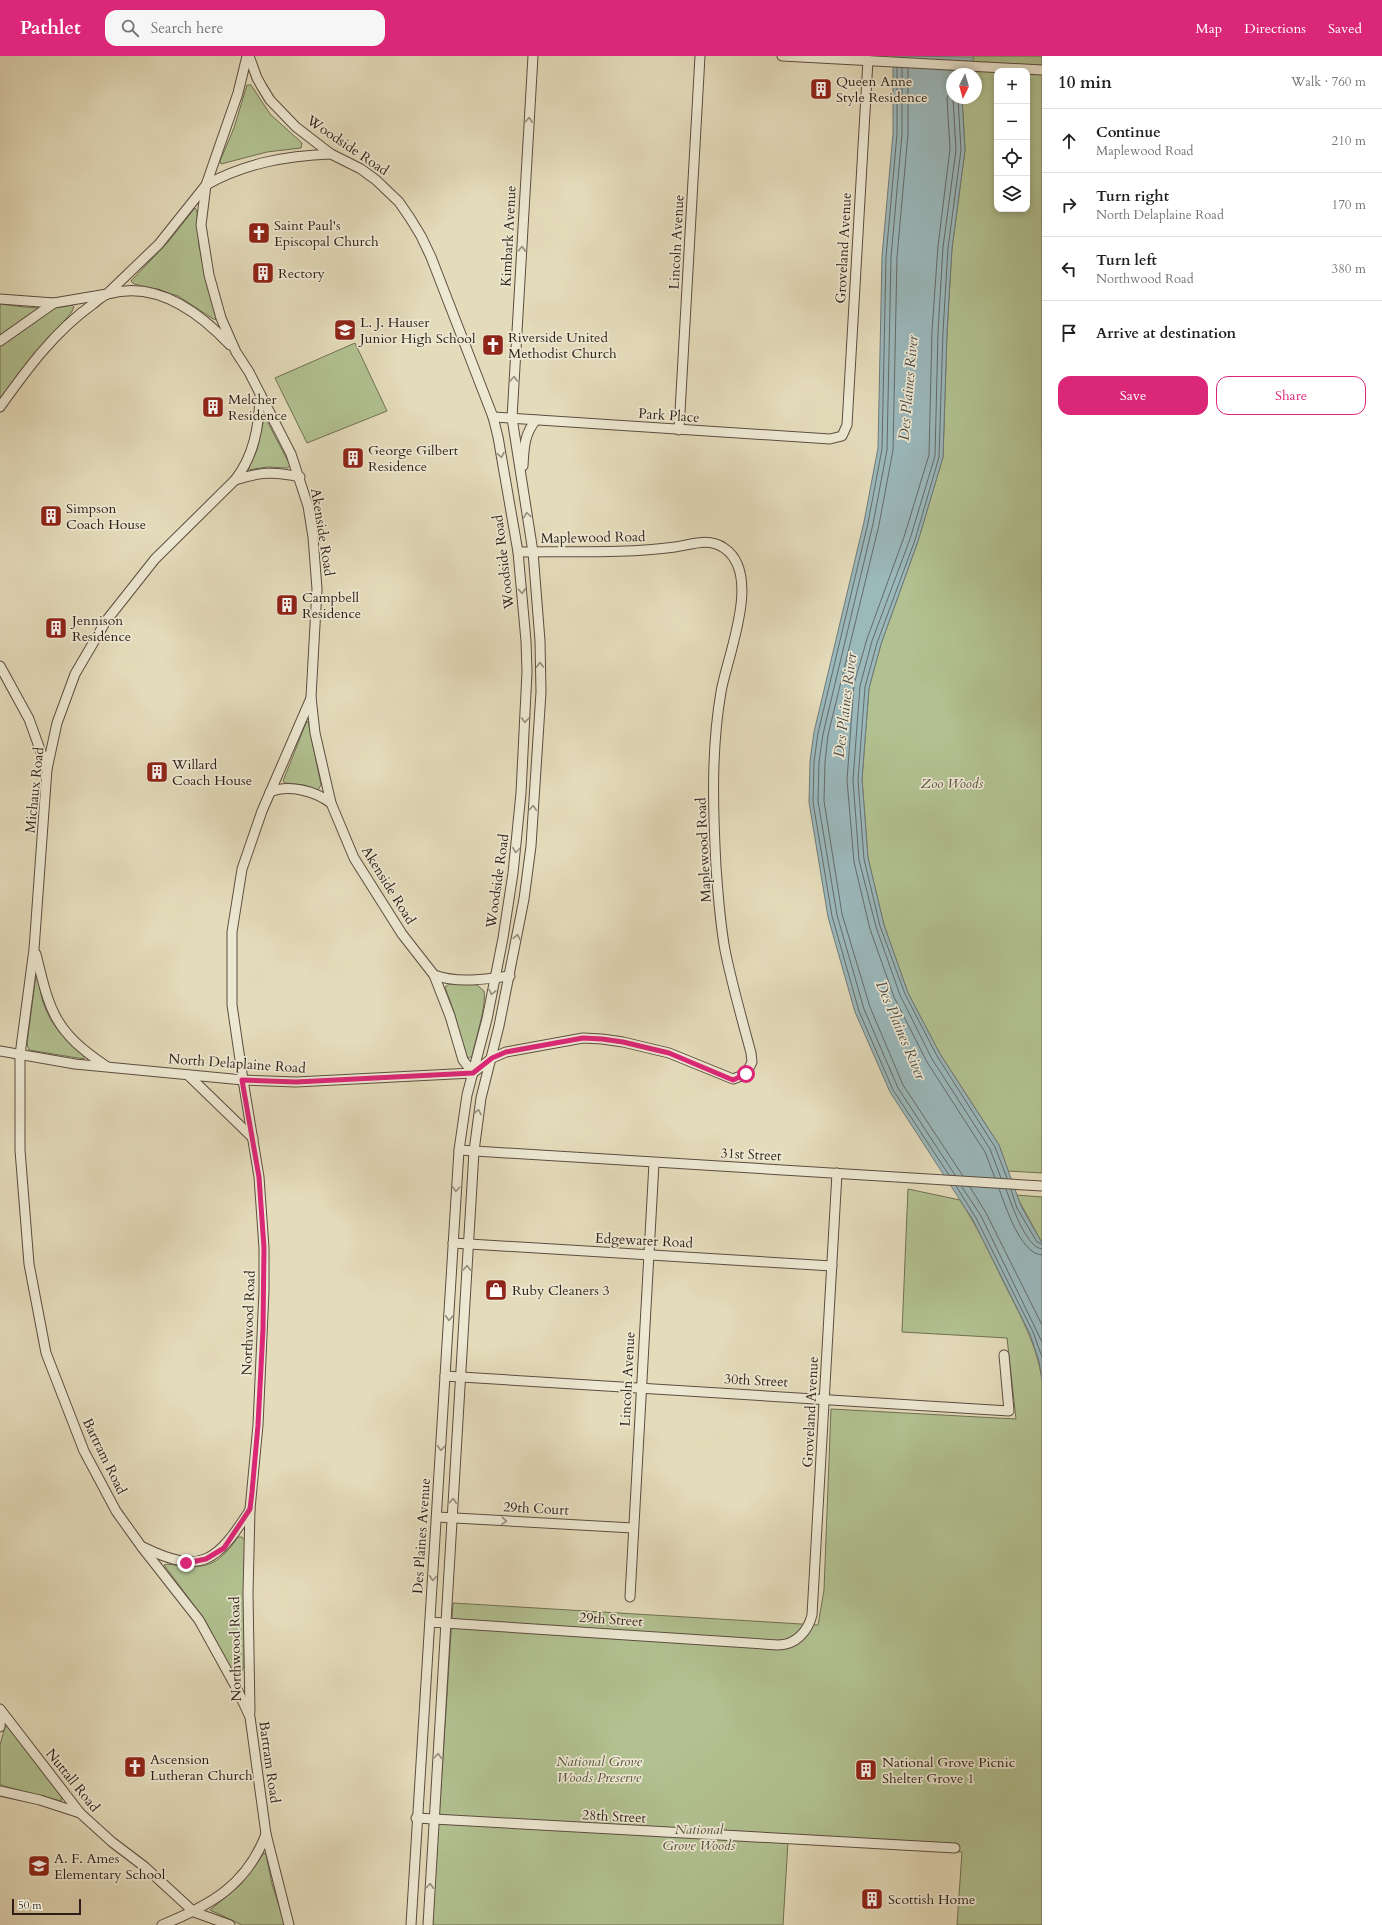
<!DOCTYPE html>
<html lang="en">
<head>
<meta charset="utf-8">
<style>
  body { margin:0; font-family:Cardo,serif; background:#f6f6f6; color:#202124 }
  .controls { position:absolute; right:12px; top:12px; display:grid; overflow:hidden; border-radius:8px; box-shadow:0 2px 6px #0003 }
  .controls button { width:36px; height:36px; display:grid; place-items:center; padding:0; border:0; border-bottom:1px solid #e0e0e0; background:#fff; color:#202124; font:20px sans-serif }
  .compass { position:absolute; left:946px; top:12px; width:36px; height:36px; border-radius:50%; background:#fff; box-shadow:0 2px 6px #0003; rotate:185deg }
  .scale { position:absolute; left:12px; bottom:10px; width:69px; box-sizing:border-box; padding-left:4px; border:2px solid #2e1e17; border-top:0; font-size:11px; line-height:14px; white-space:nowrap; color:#2e1e17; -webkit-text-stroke:3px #ede8d2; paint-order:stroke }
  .stop { position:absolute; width:12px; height:12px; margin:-9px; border:3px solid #db2777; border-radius:50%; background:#fff }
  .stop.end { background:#db2777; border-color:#fff; box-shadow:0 1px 4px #0008 }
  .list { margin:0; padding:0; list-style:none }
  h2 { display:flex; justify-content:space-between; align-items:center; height:52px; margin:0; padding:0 16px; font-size:17px }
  h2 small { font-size:13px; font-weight:400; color:#757577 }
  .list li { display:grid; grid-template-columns:26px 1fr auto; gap:12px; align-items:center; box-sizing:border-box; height:64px; padding:0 16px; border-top:1px solid #e0e0e0 }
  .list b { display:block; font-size:15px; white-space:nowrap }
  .list p { margin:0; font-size:13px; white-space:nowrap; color:#757577 }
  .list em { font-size:13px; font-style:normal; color:#757577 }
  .actions { display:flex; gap:8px; padding:12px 16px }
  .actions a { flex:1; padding:9px 0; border:1px solid #db2777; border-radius:12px; text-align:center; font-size:14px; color:#db2777 }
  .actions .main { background:#db2777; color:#fff }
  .icon { flex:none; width:22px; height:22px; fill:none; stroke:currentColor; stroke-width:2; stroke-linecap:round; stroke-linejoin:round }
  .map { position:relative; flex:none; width:1042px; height:1869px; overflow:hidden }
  header { display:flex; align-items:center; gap:24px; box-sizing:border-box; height:56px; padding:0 20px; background:#db2777; color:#fff }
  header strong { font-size:19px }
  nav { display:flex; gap:22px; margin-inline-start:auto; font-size:14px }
  .search { width:280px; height:36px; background:#f6f6f6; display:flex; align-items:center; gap:10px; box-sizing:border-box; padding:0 14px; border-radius:12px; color:#757577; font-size:15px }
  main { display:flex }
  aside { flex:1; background:#fff }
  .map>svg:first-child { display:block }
  .green { fill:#b2c191; stroke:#707054; fill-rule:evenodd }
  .water { fill:#9bb8bb; stroke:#6f7a79 }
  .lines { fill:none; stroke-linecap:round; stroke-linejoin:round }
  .shore { stroke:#646b69; stroke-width:1 }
  .minor-casing { stroke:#5c4d40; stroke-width:11 }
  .minor { stroke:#ede8d2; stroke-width:9 }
  .oneway { stroke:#978d7e }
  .route { stroke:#db2777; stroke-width:5 }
  .labels { text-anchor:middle; stroke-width:3.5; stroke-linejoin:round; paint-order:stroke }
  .poi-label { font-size:14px; fill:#2e1e17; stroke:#ede8d2; text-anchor:start }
  .street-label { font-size:14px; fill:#2e1e17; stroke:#ede8d2 }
  .park-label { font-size:14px; font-style:italic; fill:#564f3c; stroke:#ede8d2 }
  .water-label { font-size:15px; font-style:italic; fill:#4f4c48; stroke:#ede8d2 }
</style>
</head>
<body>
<header>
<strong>Pathlet</strong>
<div class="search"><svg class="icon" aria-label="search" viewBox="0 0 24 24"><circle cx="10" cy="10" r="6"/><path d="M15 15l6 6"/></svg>Search here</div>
<nav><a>Map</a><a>Directions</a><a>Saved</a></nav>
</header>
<main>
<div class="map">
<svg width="1042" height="1869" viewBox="0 0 1042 1869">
  <rect width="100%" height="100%" fill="#e4dbba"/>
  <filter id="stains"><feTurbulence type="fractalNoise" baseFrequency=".005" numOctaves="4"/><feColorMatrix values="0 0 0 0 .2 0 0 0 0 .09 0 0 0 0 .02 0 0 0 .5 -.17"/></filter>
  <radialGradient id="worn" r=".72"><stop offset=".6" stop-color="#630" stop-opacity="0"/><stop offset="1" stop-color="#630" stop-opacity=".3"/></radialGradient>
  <g class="green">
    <path d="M973,0h69v1117l-34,-2 -9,-26 -59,-91 -32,-61 -24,-68 -16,-67 -6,-79 7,-91 12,-44 37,-103 25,-84 4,-125 5,-84 13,-98 -3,-52h14v-24h-7zM997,15h30v138h-30z"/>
    <polygon points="247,29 251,29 270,58 302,87 301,92 267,96 221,108 220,105 234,72"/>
    <polygon points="195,152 197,155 199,190 216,261 215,264 178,240 152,232 134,228 131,225 168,186"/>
    <path d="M0,248c24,3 48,7 72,1l2,2 -3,6 -54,63 -17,24z"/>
    <polygon points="355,287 387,355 307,387 275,322"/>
    <polygon points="264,362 266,363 290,409 288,412 267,411 248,414 257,394"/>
    <polygon points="308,665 321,729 318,734 304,729 285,727 283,725 306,667"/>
    <path d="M36,919c4,7 4,18 7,27 8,24 22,38 41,54v3l-55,-9 -2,-6z"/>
    <path d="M449,928l28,1 7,6c3,13 -9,50 -12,65l-3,2 -4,-2 -11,-44 -9,-25z"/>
    <path d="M908,1133l52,11c17,26 30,54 43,81 16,32 34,63 39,99v545h-85l5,-73 -174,-10 -5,83h-351l21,-322 365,22 6,-35 7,-181 185,10 -9,-81 -105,-6z"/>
    <polygon points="1016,1139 1042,1141 1042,1187"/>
    <path d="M238,1481h4l3,4 -1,125 -2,5 -5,1 -6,-3 -5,-7 -21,-42 -41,-55 3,-1c22,3 43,7 59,-12 5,-4 8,-10 12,-15z"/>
    <polygon points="7,1670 62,1741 61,1745 0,1729 0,1689 5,1671"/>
    <polygon points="264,1797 266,1799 272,1828 285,1869 242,1869 210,1854 240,1829"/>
  </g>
  <polygon class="water" points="893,0 974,1 969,18 952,18 952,42 962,42 965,94 952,192 947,276 943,401 918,485 881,588 869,632 862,723 868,802 884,869 908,937 940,998 999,1089 1021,1150 1042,1187 1042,1324 1039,1305 1030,1278 973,1164 890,1036 855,956 828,861 809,746 810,705 814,676 864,466 878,392 882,200 893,78"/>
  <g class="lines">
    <g class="shore">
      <polyline points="897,12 897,78 886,201 882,393 868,467 818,677 814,706 813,746 832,860 859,955 893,1034 949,1119"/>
      <polyline points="902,12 902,78 891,201 887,394 873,468 823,678 819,706 818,745 837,859 864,953 898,1032 955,1119"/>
      <polyline points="908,12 908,78 897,201 893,394 879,469 828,679 825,706 824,745 842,858 870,951 903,1029 963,1120"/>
      <polyline points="952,32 947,42 950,93 938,190 932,275 929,399 904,481 867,583 854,628 847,724 854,806 870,873 894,941 927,1006 985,1096 995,1122"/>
      <polyline points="953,42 956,94 943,191 938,276 935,400 910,483 872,585 860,630 853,724 859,804 876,871 900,939 932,1003 990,1093 1001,1122"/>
      <polyline points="958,42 961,94 948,192 943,276 939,401 915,484 877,587 865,631 858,724 864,803 880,870 905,938 937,1000 995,1091 1007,1122"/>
      <polyline points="956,1130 976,1162 1033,1276 1042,1301"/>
      <polyline points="962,1131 981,1160 1042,1286"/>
      <polyline points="970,1131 986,1157 1042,1269"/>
      <path d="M999,1133c7,17 21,65 43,66"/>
      <path d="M1006,1133c5,14 20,59 36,60"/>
      <polyline points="1011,1134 1017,1152 1037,1186 1042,1188"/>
    </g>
    <g class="minor-casing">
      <g id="minor">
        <polyline points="249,0 257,22 262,31 270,44 296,71 331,98 361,113 376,124 399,146 410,162 421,180 431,201 493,361 498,381 518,496 526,585 527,616 521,737 513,817 503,882 487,963 467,1039 459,1094 411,1869"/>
        <polyline points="782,0 1042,14"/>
        <path d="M331,98c-45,2 -86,9 -125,31l-5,40 8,50 12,43 15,34 13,20 42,82 17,52 5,31 4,52 -6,108 4,36 16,70 23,55 48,76 32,41 16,41 13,44 10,13"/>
        <polyline points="0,243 54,247"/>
        <polyline points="0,285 54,247 107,238 159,188 206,129 238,37 247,0"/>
        <path d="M0,351c27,-38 55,-76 93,-103 4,-3 10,-9 15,-10 48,-14 91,18 122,51"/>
        <polyline points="493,361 830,383 842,380 847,369 868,4"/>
        <polyline points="679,374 700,0"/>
        <path d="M523,410c1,-17 1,-32 13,-46"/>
        <path d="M235,424c19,-24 24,-54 25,-84"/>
        <polyline points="0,610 29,663 47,713"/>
        <path d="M270,736c19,-8 45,-1 61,11"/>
        <path d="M36,898c14,58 18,77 70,112"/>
        <path d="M434,919c26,9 49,4 76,1"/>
        <polyline points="0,995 75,1008 243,1024 296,1026 473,1017"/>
        <path d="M473,1017l19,-15 14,-6 77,-14 19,1 21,3 46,11 64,26 13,-5 6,-12 -1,-9c-9,-34 -19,-68 -26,-103 -5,-27 -7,-55 -9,-83 -3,-58 -5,-117 5,-175 6,-36 42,-118 3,-144 -16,-11 -33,-3 -49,-1 -52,7 -105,4 -157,5"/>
        <polyline points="188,1019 253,1082"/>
        <polyline points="459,1094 1042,1130"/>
        <polyline points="453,1187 832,1210"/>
        <polyline points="445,1320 1009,1355 1004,1299"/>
        <polyline points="437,1461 633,1472"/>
        <path d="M143,1491c59,29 74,14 107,-37"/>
        <polyline points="630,1541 654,1107"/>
        <path d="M430,1566l348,23c18,0 30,-14 34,-30l25,-442"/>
        <polyline points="0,1653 80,1757 112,1786 145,1811 194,1856 230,1869"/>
        <polyline points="250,1656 248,1538 250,1453 258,1369 264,1235 264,1192 259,1121 243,1024 232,949 232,876 242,813 262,755 311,642"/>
        <polyline points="0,1671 1,1655"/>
        <polyline points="0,1735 40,1744 80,1757"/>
        <polyline points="416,1762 955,1792"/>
        <path d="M162,1869c49,-20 85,-40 104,-91"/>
        <path d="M289,1869l-23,-91 -16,-117 -14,-30 -37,-67 -58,-74 -25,-35 -32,-60 -38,-98 -17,-89 -9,-114v-95l14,-106 13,-180 10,-46 18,-49 31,-53 49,-62 80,-79c25,-8 39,-9 65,-3"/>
        <polyline points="428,1869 474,1095 481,1042 499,970 524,843 531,790 541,636 540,585 533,496 512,362 533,0"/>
      </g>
    </g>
    <use href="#minor" class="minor"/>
  </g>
  <defs><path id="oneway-chevron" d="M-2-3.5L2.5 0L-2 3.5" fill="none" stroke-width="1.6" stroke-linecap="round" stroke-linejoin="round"/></defs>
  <g class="oneway">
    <use href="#oneway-chevron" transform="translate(529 64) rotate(-87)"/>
    <use href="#oneway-chevron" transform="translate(522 193) rotate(-87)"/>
    <use href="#oneway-chevron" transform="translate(514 323) rotate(-87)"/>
    <use href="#oneway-chevron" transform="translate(501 399) rotate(79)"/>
    <use href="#oneway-chevron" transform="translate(527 459) rotate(-99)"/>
    <use href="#oneway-chevron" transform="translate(522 535) rotate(85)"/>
    <use href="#oneway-chevron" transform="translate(540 609) rotate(-91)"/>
    <use href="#oneway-chevron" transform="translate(525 664) rotate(93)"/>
    <use href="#oneway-chevron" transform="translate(533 752) rotate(-86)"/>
    <use href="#oneway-chevron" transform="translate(516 794) rotate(97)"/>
    <use href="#oneway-chevron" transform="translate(517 881) rotate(-79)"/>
    <use href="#oneway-chevron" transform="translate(492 936) rotate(102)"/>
    <use href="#oneway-chevron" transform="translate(478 1056) rotate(-80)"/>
    <use href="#oneway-chevron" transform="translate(456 1133) rotate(94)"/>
    <use href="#oneway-chevron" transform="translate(467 1212) rotate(-87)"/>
    <use href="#oneway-chevron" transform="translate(449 1262) rotate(93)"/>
    <use href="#oneway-chevron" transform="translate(441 1392) rotate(93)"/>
    <use href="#oneway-chevron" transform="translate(453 1445) rotate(-87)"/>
    <use href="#oneway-chevron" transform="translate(504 1465) rotate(3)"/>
    <use href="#oneway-chevron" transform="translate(433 1522) rotate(94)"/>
    <use href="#oneway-chevron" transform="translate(438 1700) rotate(-87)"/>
    <use href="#oneway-chevron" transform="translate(430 1830) rotate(-86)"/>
  </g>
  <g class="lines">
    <polyline class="route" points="186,1507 206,1503 224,1492 250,1453 252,1436 258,1369 263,1273 264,1192 259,1121 242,1024 296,1026 473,1017 492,1002 506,996 583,982 602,983 623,986 669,997 733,1024 746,1018"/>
  </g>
  <defs>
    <g id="building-square" transform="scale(1.15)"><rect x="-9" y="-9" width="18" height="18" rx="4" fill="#8f2418" stroke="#ede8d2"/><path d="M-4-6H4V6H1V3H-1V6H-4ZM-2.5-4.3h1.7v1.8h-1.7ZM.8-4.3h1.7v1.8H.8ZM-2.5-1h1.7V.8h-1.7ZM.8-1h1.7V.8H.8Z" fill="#fff"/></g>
    <g id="church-square" transform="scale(1.15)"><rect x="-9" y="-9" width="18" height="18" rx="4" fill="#8f2418" stroke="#ede8d2"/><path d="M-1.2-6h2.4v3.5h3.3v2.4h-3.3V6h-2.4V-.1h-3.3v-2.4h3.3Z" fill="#fff"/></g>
    <g id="school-square" transform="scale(1.15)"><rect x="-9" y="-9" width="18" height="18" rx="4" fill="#8f2418" stroke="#ede8d2"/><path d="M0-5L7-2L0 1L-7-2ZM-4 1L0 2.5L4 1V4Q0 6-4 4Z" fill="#fff"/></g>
    <g id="shop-square" transform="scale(1.15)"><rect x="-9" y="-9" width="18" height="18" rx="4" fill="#8f2418" stroke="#ede8d2"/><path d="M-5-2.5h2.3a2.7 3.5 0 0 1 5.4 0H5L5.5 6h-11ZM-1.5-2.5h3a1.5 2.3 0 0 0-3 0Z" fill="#fff"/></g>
  </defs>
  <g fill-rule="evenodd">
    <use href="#building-square" x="821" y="33"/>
    <use href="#church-square" x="259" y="177"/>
    <use href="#building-square" x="263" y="217"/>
    <use href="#school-square" x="345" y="274"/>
    <use href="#church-square" x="493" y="289"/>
    <use href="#building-square" x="213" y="351"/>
    <use href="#building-square" x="353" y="402"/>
    <use href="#building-square" x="51" y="460"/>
    <use href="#building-square" x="287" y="549"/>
    <use href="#building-square" x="56" y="572"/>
    <use href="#building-square" x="157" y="716"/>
    <use href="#shop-square" x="496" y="1234"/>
    <use href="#church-square" x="135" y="1711"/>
    <use href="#building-square" x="866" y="1714"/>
    <use href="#school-square" x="39" y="1810"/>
    <use href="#building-square" x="872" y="1843"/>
  </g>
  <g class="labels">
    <g class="poi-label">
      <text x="836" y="30">Queen Anne<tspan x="836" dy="16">Style Residence</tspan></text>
      <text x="274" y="174">Saint Paul's<tspan x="274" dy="16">Episcopal Church</tspan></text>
      <text x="278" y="222">Rectory</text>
      <text x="360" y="271">L. J. Hauser<tspan x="360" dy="16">Junior High School</tspan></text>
      <text x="508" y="286">Riverside United<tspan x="508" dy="16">Methodist Church</tspan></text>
      <text x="228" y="348">Melcher<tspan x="228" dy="16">Residence</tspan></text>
      <text x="368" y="399">George Gilbert<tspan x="368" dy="16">Residence</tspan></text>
      <text x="66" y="457">Simpson<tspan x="66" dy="16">Coach House</tspan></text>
      <text x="302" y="546">Campbell<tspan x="302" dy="16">Residence</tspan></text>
      <text x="72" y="569">Jennison<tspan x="72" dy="16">Residence</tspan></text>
      <text x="172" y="713">Willard<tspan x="172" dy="16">Coach House</tspan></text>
      <text x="512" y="1239">Ruby Cleaners 3</text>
      <text x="150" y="1708">Ascension<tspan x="150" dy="16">Lutheran Church</tspan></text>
      <text x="882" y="1711">National Grove Picnic<tspan x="882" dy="16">Shelter Grove 1</tspan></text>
      <text x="54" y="1807">A. F. Ames<tspan x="54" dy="16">Elementary School</tspan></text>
      <text x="888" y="1848">Scottish Home</text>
    </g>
    <g class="street-label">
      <text transform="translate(348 89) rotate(34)" y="5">Woodside Road</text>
      <text transform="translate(508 180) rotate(-87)" y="5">Kimbark Avenue</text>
      <text transform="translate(676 186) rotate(-87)" y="5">Lincoln Avenue</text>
      <text transform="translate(843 192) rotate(-87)" y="5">Groveland Avenue</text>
      <text transform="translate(669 359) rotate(4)" y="5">Park Place</text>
      <text transform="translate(323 476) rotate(81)" y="5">Akenside Road</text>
      <text transform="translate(593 481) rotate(-1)" y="5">Maplewood Road</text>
      <text transform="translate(503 506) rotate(-97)" y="5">Woodside Road</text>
      <text transform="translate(34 734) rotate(-84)" y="5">Michaux Road</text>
      <text transform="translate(703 794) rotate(-93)" y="5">Maplewood Road</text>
      <text transform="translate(497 825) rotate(-82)" y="5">Woodside Road</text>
      <text transform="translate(389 829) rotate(58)" y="5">Akenside Road</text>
      <text transform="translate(237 1007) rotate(4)" y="5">North Delaplaine Road</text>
      <text transform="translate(751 1098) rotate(3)" y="5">31st Street</text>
      <text transform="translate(644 1184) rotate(3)" y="5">Edgewater Road</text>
      <text transform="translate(248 1267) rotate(-88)" y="5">Northwood Road</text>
      <text transform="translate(627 1323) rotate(-87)" y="5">Lincoln Avenue</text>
      <text transform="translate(756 1324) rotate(3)" y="5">30th Street</text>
      <text transform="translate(810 1356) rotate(-87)" y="5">Groveland Avenue</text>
      <text transform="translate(105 1400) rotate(64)" y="5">Bartram Road</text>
      <text transform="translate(536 1452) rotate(3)" y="5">29th Court</text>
      <text transform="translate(421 1480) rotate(-86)" y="5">Des Plaines Avenue</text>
      <text transform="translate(611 1563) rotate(4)" y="5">29th Street</text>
      <text transform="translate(235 1593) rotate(-91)" y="5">Northwood Road</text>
      <text transform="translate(270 1706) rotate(82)" y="5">Bartram Road</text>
      <text transform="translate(73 1724) rotate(51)" y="5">Nuttall Road</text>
      <text transform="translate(614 1760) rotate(3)" y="5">28th Street</text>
    </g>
    <g class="park-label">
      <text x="952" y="732">Zoo Woods</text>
      <text x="599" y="1710">National Grove<tspan x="599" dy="16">Woods Preserve</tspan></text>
      <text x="699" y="1778">National<tspan x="699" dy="16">Grove Woods</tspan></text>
    </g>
    <g class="water-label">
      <text transform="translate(908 332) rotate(-85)" y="5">Des Plaines River</text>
      <text transform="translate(845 649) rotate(-83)" y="5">Des Plaines River</text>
      <text transform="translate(901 974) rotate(67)" y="5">Des Plaines River</text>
    </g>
  </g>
  <rect width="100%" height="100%" filter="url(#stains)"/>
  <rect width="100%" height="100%" fill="url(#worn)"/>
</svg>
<div class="controls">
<button>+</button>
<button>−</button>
<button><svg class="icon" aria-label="locate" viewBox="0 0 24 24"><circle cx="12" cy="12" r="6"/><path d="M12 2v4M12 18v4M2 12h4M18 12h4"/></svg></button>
<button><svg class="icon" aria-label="layers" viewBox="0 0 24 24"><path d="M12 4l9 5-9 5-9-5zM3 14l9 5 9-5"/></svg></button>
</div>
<svg class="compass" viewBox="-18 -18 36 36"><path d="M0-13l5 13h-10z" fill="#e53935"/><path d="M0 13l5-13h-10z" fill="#757577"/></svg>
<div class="scale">50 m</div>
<div class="stop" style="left:746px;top:1018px"></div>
<div class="stop end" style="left:186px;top:1507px"></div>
</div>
<aside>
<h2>10 min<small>Walk · 760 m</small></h2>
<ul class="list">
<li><svg class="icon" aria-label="ahead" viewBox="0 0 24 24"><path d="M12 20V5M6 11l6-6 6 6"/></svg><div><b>Continue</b><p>Maplewood Road</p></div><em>210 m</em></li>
<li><svg class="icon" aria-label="right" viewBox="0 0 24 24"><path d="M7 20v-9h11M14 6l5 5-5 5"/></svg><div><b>Turn right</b><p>North Delaplaine Road</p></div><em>170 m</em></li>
<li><svg class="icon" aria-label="left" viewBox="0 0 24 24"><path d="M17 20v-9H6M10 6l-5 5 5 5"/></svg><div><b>Turn left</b><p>Northwood Road</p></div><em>380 m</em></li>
<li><svg class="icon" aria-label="arrive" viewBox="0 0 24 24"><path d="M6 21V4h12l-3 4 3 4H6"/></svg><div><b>Arrive at destination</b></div></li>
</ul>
<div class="actions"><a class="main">Save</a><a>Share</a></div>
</aside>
</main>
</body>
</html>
